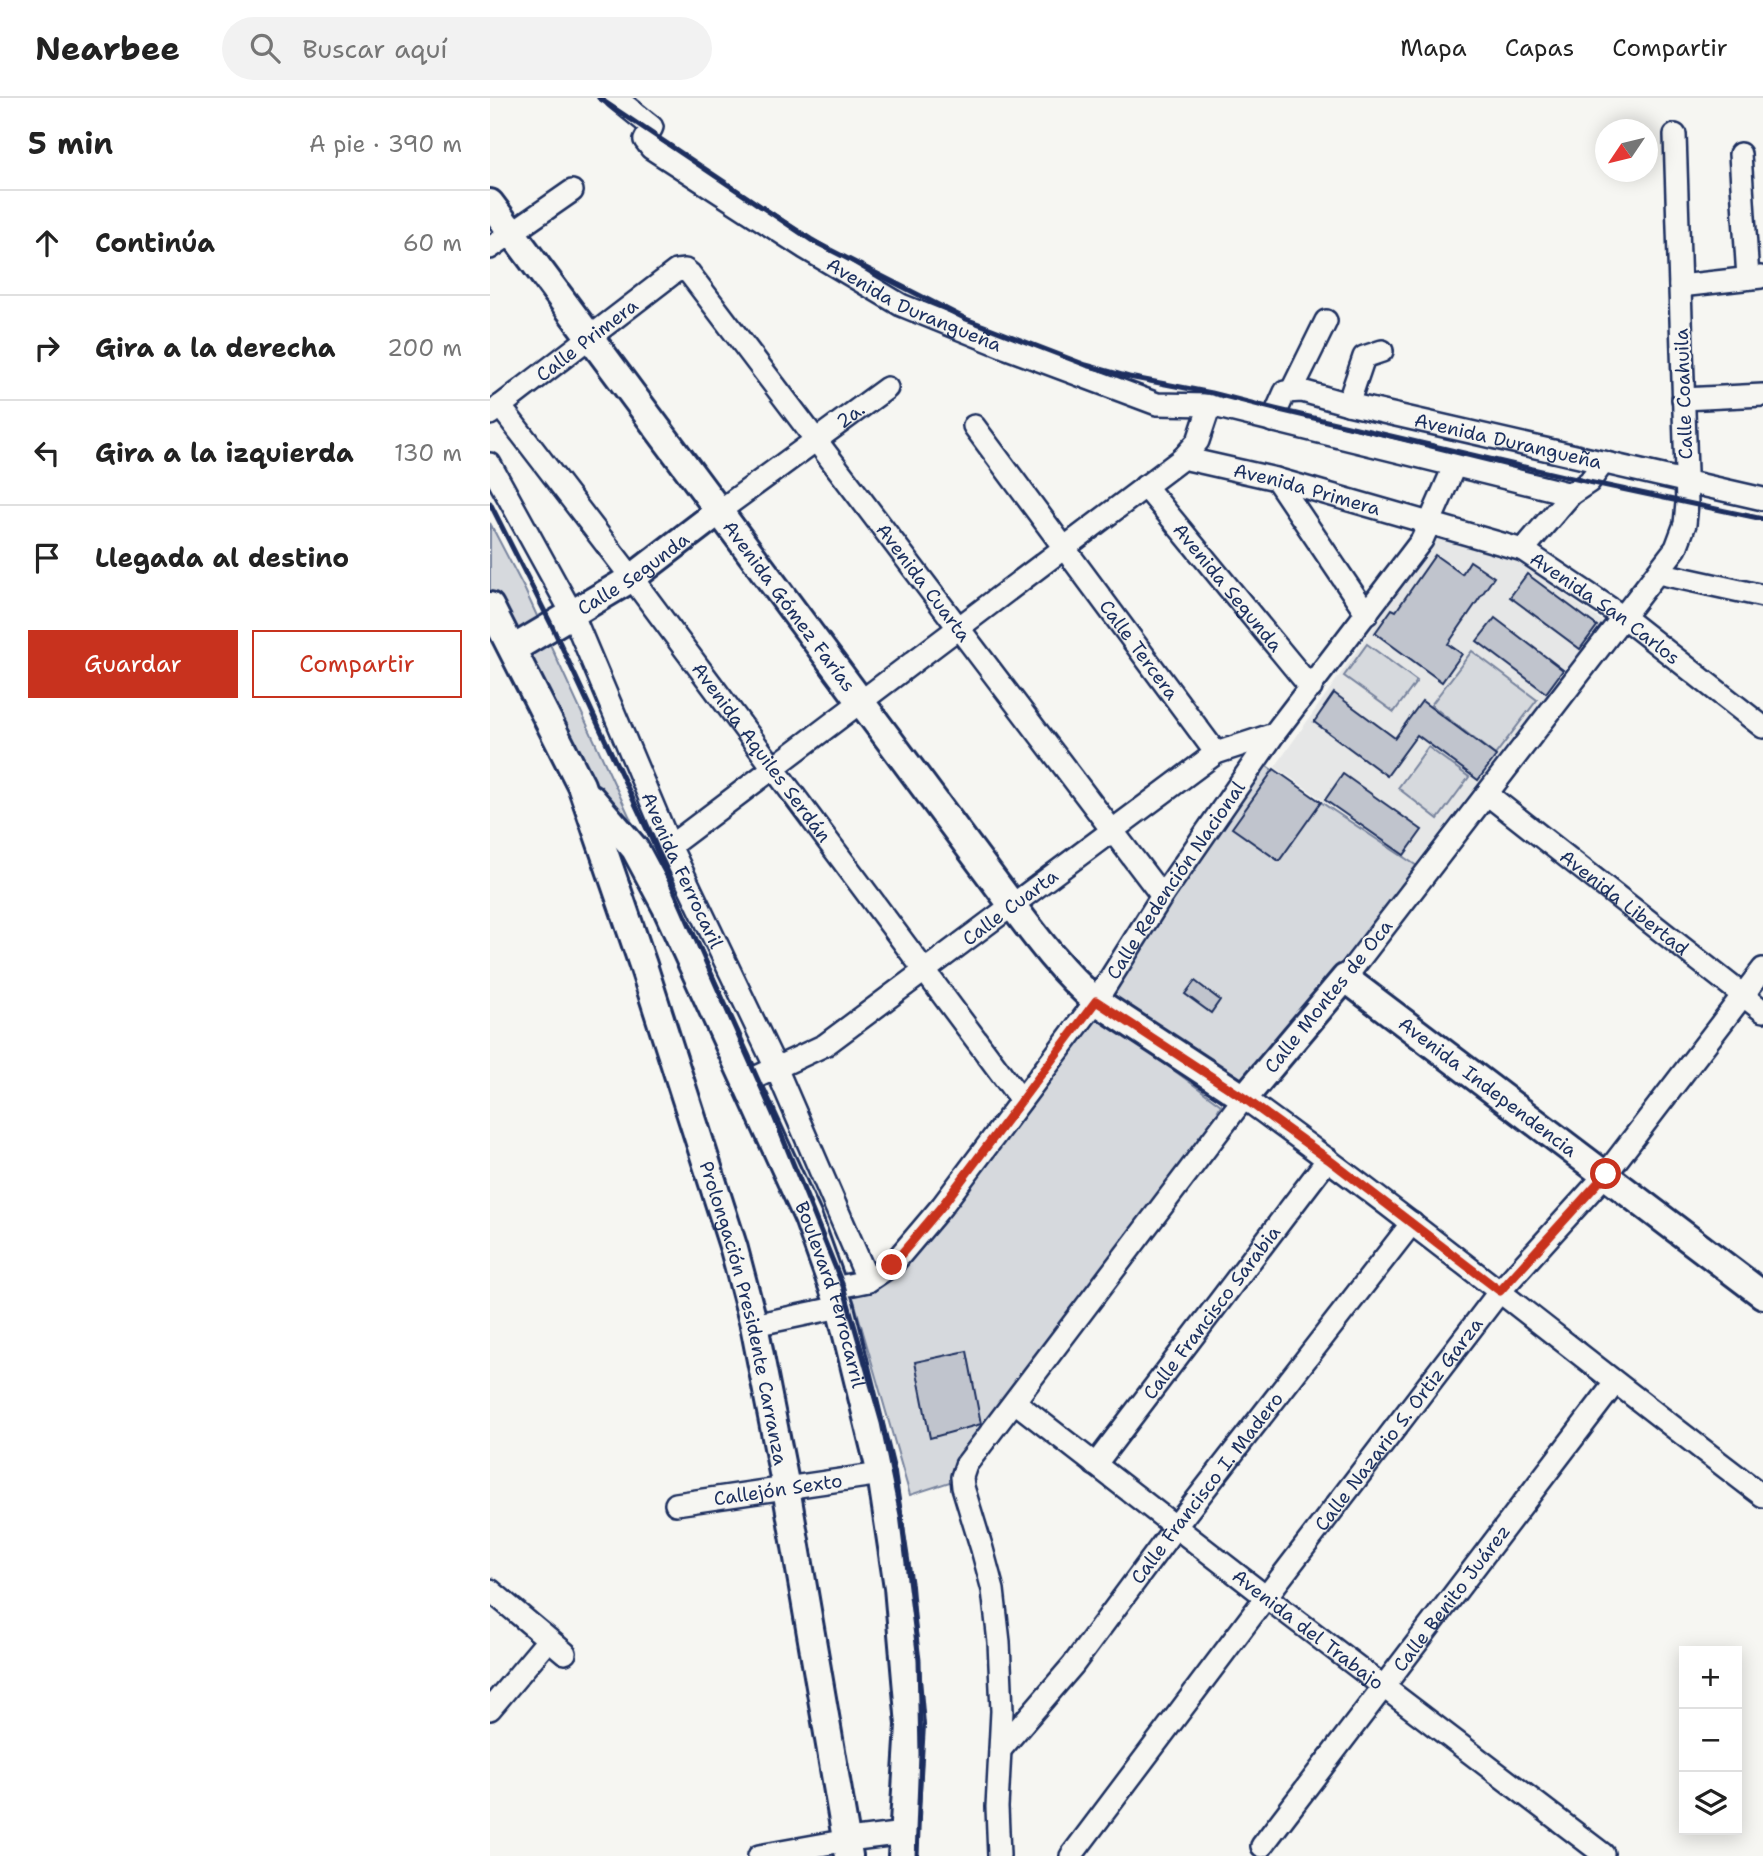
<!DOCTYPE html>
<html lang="es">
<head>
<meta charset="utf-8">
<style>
  body { margin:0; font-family:"Shantell Sans",sans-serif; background:#f2f2f2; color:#222 }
  .controls { position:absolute; right:21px; bottom:21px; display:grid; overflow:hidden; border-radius:0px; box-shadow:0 4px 18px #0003 }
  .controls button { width:63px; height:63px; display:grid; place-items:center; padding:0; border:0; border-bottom:2px solid #e0e0e0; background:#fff; color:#222; font:35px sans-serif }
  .compass { position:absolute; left:1105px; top:21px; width:63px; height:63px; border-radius:50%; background:#fff; box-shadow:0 4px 18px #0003; rotate:235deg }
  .stop { position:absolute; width:21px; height:21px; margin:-16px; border:5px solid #c8321e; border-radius:50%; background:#fff }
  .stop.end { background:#c8321e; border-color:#fff; box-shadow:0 2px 7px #0008 }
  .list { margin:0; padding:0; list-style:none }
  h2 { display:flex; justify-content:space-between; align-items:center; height:91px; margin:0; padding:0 28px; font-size:30px }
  h2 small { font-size:23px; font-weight:400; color:#767676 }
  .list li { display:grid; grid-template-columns:46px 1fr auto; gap:21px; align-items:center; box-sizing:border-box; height:105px; padding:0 28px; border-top:2px solid #e0e0e0 }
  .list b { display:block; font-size:26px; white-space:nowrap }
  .list em { font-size:23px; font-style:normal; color:#767676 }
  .actions { display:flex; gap:14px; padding:21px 28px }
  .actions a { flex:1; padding:16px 0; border:2px solid #c8321e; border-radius:0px; text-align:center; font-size:24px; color:#c8321e }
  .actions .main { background:#c8321e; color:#fff }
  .icon { flex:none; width:38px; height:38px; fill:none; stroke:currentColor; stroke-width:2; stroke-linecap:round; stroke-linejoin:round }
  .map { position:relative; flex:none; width:1273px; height:1758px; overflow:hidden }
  header { display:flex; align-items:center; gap:42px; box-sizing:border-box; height:98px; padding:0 35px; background:#fff; border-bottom:2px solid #e0e0e0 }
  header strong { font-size:33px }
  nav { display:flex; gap:38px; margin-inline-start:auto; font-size:24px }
  .search { width:490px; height:63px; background:#f2f2f2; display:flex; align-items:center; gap:18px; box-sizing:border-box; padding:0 24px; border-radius:38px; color:#767676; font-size:26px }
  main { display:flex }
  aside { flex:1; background:#fff }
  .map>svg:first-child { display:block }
  .built { fill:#e6e7e7 }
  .green { fill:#d6d9dd; stroke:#78849e; stroke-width:2 }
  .building { fill:#c0c4cd; stroke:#1b2f5e; stroke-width:2 }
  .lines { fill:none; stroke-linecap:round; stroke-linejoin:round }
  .minor-casing { stroke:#1b2f5e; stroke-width:26 }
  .major-casing { stroke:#1b2f5e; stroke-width:32 }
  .minor { stroke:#f6f6f2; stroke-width:21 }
  .major { stroke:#f6f6f2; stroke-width:26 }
  .rail { stroke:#1b2f5e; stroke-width:5 }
  .route { stroke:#c8321e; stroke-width:9 }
  .labels { text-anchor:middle; stroke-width:5; stroke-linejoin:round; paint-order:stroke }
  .street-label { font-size:19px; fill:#1b2f5e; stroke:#f6f6f2 }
</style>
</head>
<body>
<header>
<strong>Nearbee</strong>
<div class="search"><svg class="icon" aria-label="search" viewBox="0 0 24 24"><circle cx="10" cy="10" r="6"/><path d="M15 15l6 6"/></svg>Buscar aquí</div>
<nav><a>Mapa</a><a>Capas</a><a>Compartir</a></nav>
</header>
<main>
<aside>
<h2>5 min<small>A pie · 390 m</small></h2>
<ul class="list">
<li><svg class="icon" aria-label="ahead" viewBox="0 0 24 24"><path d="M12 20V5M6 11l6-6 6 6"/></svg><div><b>Continúa</b></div><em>60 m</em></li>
<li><svg class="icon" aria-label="right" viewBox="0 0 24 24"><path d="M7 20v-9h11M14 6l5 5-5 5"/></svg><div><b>Gira a la derecha</b></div><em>200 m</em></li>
<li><svg class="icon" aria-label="left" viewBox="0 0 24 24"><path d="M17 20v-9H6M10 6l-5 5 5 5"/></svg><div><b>Gira a la izquierda</b></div><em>130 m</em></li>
<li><svg class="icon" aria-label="arrive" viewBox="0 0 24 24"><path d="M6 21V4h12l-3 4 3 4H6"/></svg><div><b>Llegada al destino</b></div></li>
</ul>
<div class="actions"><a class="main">Guardar</a><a>Compartir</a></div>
</aside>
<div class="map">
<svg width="1273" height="1758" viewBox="0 0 1273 1758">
  <rect width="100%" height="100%" fill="#f6f6f2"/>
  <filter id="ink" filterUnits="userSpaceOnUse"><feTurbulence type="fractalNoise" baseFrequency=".0143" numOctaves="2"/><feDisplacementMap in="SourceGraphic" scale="14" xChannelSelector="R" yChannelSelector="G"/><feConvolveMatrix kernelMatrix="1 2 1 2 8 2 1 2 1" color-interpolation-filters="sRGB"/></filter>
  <g filter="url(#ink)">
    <polygon class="built" points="949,436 1027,462 1113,524 926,766 785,669"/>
    <g class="green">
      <polygon points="0,425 35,492 141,722 99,685 0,495"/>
      <polygon points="877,546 927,583 904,614 854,578"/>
      <polygon points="982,553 1047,602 1005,657 941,607"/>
      <polygon points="938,649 979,679 948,721 908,690"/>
      <polygon points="769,663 933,772 754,995 610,902"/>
      <polygon points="599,910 731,1007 728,1012 736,1016 466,1382 420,1397 362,1196 398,1179"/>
    </g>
    <g class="building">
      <polygon points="945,457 972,476 980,463 1004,479 958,546 972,556 952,584 885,535 902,511 906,513"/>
      <polygon points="1037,476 1107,528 1090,551 1020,499"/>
      <polygon points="1005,520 1073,572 1056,595 987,543"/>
      <polygon points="844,595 905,640 932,603 1006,658 988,682 927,637 897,678 824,624"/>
      <polygon points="784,671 831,704 789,763 742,730"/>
      <polygon points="853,676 932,732 914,757 835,702"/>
      <polygon points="705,883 730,902 721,915 695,896"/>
      <polygon points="477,1253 491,1326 440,1340 425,1264"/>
    </g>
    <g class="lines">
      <g class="minor-casing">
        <g id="minor">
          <path id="s1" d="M126,0l36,29 -7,13 6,8 154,100 96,57 106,43 150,56 53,1 361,89"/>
          <polyline points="1250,56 1258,180"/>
          <polyline points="0,150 82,93"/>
          <polyline points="1190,188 1271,179"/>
          <polyline points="802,292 836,223"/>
          <polyline points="1193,301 1273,297"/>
          <polyline points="858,306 874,259 892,253"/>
          <path id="s2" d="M10,308l132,172 389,522"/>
          <path id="s3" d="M0,316l186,-143 9,-1 5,4 472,622"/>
          <path id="s4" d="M782,323l13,-29 17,-1 46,13 415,95"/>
          <path id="s5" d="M484,328l242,327"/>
          <path id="s6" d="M693,360l93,21 247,71 100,67 140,110"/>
          <path id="s7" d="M0,366l82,149 98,233 106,222 92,213"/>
          <polyline points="786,381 877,516"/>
          <path id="s8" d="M655,388l166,202"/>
          <path id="s9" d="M228,414l169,-124"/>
          <polyline points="1033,452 1081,396 1099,384 1114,364"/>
          <polyline points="1168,475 1273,498"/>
          <path id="s10" d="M997,696l276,217"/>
          <polyline points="180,748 693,360 708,343 720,307"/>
          <polyline points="855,880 1186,450 1195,426 1197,405 1185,37"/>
          <path id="s11" d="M256,984l79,-37 391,-292 58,-19"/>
          <path id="s12" d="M344,1190l34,-7 24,-16 50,-59 154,-205 66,-105 112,-162 148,-194 32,-73"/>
          <polyline points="264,1227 350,1209"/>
          <path id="s13" d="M525,1304l251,195 337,257"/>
          <path id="s14" d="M605,1367l233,-306"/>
          <path id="s15" d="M186,1406l205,-30"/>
          <polyline points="0,1492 75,1555"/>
          <polyline points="0,1611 58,1542"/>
          <path id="s16" d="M510,1652l73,-85 103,-139 236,-303"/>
          <path id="s17" d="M772,1748l353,-463"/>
          <polyline points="269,1758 358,1742 414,1735"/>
          <path d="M509,1758l-2,-49 5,-96 -3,-69 -6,-52 -11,-41 -19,-62 -1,-10 4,-12 278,-367c177,128 345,266 519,398"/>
          <path id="s18" d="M581,1758l195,-259 234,-306 106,-117 157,-205"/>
        </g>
      </g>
      <g class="major-casing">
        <g id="major">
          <path id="s19" d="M0,105l522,702c26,35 51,68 84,96l148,97 101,-120 418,317"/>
          <path id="s20" d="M0,508l91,179 62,180 91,284 20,76 32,163 63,368"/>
          <path id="s21" d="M23,551l119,-71 86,-66"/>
          <path id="s22" d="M101,700l44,51 31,58 142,311 32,89 41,167 17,113 12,138 -8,131"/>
        </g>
      </g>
      <use href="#minor" class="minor"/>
      <use href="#major" class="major"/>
      <g class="rail">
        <polyline points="109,0 321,142 476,221 596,267 639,279 722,295 785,311 1099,384 1273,421"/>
        <polyline points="0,405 62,528 162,742 283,1016 353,1188 392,1325 411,1417 429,1562 431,1656 427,1758"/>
      </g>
    </g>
  </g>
  <g class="lines" filter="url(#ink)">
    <polyline class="route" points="402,1167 452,1108 606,903 754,1000 838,1061 1010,1193 1116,1076"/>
  </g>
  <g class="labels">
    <g class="street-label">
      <text dy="7" stroke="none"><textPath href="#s1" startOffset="378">Avenida Durangueña</textPath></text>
      <text dy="7" stroke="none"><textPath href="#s3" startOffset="122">Calle Primera</textPath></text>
      <text transform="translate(1193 296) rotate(-92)" y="7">Calle Coahuila</text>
      <text dy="7" stroke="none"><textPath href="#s9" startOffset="164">2a.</textPath></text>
      <text dy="7" stroke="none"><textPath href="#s4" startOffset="261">Avenida Durangueña</textPath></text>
      <text dy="7" stroke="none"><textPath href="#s6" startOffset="128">Avenida Primera</textPath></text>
      <text dy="7" stroke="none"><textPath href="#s21" startOffset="142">Calle Segunda</textPath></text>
      <text dy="7" stroke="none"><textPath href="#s3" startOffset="637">Avenida Cuarta</textPath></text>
      <text dy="7" stroke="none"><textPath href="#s8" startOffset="131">Avenida Segunda</textPath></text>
      <text dy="7" stroke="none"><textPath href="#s19" startOffset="502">Avenida Gómez Farías</textPath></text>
      <text dy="7" stroke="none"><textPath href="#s6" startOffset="453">Avenida San Carlos</textPath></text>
      <text dy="7" stroke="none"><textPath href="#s5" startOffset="278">Calle Tercera</textPath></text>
      <text dy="7" stroke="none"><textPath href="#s2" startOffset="434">Avenida Aquiles Serdán</textPath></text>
      <text dy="7" stroke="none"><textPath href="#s7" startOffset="450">Avenida Ferrocaril</textPath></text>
      <text dy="7" stroke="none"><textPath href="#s12" startOffset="542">Calle Redención Nacional</textPath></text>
      <text dy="7" stroke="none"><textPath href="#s10" startOffset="175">Avenida Libertad</textPath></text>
      <text dy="7" stroke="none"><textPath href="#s11" startOffset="318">Calle Cuarta</textPath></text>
      <text transform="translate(838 898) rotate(-51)" y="7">Calle Montes de Oca</text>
      <text dy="7" stroke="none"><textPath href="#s19" startOffset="1516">Avenida Independencia</textPath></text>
      <text dy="7" stroke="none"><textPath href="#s22" startOffset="555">Boulevard Ferrocarril</textPath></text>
      <text dy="7" stroke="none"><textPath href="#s14" startOffset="192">Calle Francisco Sarabia</textPath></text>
      <text dy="7" stroke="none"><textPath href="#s20" startOffset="754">Prolongación Presidente Carranza</textPath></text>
      <text dy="7" stroke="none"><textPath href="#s18" startOffset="542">Calle Nazario S. Ortiz Garza</textPath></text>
      <text dy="7" stroke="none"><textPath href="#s16" startOffset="334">Calle Francisco I. Madero</textPath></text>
      <text dy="7" stroke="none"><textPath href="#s15" startOffset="103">Callejón Sexto</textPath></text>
      <text dy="7" stroke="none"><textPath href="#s17" startOffset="312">Calle Benito Juárez</textPath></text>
      <text dy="7" stroke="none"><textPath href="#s13" startOffset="371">Avenida del Trabajo</textPath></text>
    </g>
  </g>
</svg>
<div class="controls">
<button>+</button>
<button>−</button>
<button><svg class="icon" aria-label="layers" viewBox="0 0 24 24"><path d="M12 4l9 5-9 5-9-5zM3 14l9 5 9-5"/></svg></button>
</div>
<svg class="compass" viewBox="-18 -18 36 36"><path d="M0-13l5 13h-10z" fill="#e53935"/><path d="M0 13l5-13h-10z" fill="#767676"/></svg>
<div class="stop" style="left:1116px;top:1076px"></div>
<div class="stop end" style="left:402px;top:1167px"></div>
</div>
</main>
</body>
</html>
